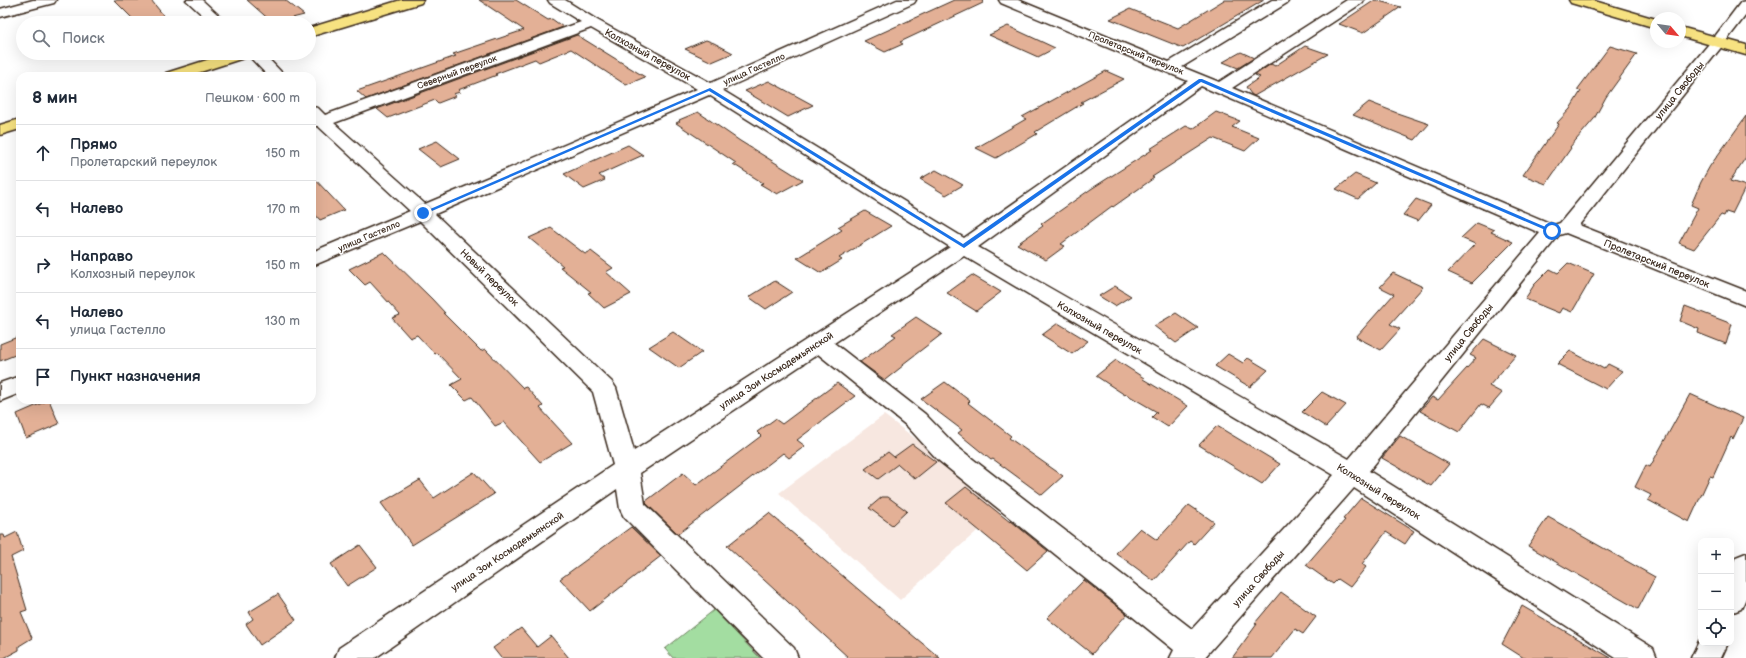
<!DOCTYPE html>
<html lang="ru">
<head>
<meta charset="utf-8">
<style>
  body { margin:0; font-family:"Balsamiq Sans",sans-serif; background:#f2f2f3; color:#1f2937 }
  .controls { position:absolute; right:12px; bottom:12px; display:grid; overflow:hidden; border-radius:8px; box-shadow:0 4px 16px #0002 }
  .controls button { width:36px; height:36px; display:grid; place-items:center; padding:0; border:0; border-bottom:1px solid #e0e1e3; background:#fff; color:#1f2937; font:20px sans-serif }
  .compass { position:absolute; left:1650px; top:12px; width:36px; height:36px; border-radius:50%; background:#fff; box-shadow:0 4px 16px #0002; rotate:119deg }
  .stop { position:absolute; width:12px; height:12px; margin:-9px; border:3px solid #1a73e8; border-radius:50%; background:#fff }
  .stop.end { background:#1a73e8; border-color:#fff; box-shadow:0 1px 4px #0008 }
  .list { margin:0; padding:0; list-style:none }
  h2 { display:flex; justify-content:space-between; align-items:center; height:52px; margin:0; padding:0 16px; font-size:17px }
  h2 small { font-size:13px; font-weight:400; color:#747a83 }
  .list li { display:grid; grid-template-columns:26px 1fr auto; gap:12px; align-items:center; box-sizing:border-box; height:56px; padding:0 16px; border-top:1px solid #e0e1e3 }
  .list b { display:block; font-size:15px; white-space:nowrap }
  .list p { margin:0; font-size:13px; white-space:nowrap; color:#747a83 }
  .list em { font-size:13px; font-style:normal; color:#747a83 }
  .icon { flex:none; width:22px; height:22px; fill:none; stroke:currentColor; stroke-width:2; stroke-linecap:round; stroke-linejoin:round }
  .map { position:relative; flex:none; width:1746px; height:658px; overflow:hidden }
  .search { position:absolute; background:#fff; box-shadow:0 4px 16px #0002; left:16px; top:16px; width:300px; height:44px; display:flex; align-items:center; gap:10px; box-sizing:border-box; padding:0 14px; border-radius:22px; color:#747a83; font-size:15px }
  .panel { position:absolute; background:#fff; box-shadow:0 4px 16px #0002; left:16px; top:72px; width:300px; height:332px; border-radius:12px }
  .map>svg:first-child { display:block }
  .built { fill:#f7e7e0 }
  .green { fill:#a3dda1; stroke:#6f8460 }
  .building { fill:#e3b096; stroke:#3b2a1e }
  .lines { fill:none; stroke-linecap:round; stroke-linejoin:round }
  .minor-casing { stroke:#3b2a1e; stroke-width:3 }
  .major-casing { stroke:#3b2a1e; stroke-width:3 }
  .minor { fill:#fff; fill-rule:evenodd }
  .major { fill:#f7e281; fill-rule:evenodd }
  .route { fill:#1a73e8 }
  .labels { text-anchor:middle; stroke-width:3; stroke-linejoin:round; paint-order:stroke }
  .far-street-label { font-size:9px; fill:#3b2a1e; stroke:#fff }
  .street-label { font-size:10px; fill:#3b2a1e; stroke:#fff }
</style>
</head>
<body>
<div class="map">
<svg width="1746" height="658" viewBox="0 0 1746 658">
  <rect width="100%" height="100%" fill="#fff"/>
  <filter id="ink" filterUnits="userSpaceOnUse"><feTurbulence type="fractalNoise" baseFrequency=".025" numOctaves="2"/><feDisplacementMap in="SourceGraphic" scale="8" xChannelSelector="R" yChannelSelector="G"/><feConvolveMatrix kernelMatrix="1 2 1 2 8 2 1 2 1" color-interpolation-filters="sRGB"/></filter>
  <g filter="url(#ink)">
    <polygon class="built" points="884,415 1005,506 900,600 779,493"/>
    <polygon class="green" points="714,610 760,658 673,658 665,649"/>
    <g class="building">
      <polygon points="114,0 151,0 168,21 159,23 137,23"/>
      <polygon points="247,0 285,0 304,15 273,23"/>
      <polygon points="479,0 516,0 548,20 552,19 563,27 366,99 357,91 456,56 453,54 524,30"/>
      <polygon points="954,0 982,0 983,3 900,42 903,44 885,52 864,41"/>
      <polygon points="1224,0 1264,0 1183,48 1110,19 1130,9 1178,28"/>
      <polygon points="1375,0 1401,7 1363,33 1339,24"/>
      <polygon points="1008,26 1010,27 1055,48 1038,57 989,35"/>
      <polygon points="577,35 645,77 626,85 571,49 539,62 535,59 495,74 497,75 458,90 460,92 453,94 456,96 438,103 435,100 388,118 377,109"/>
      <polygon points="706,40 714,43 733,53 712,62 685,49"/>
      <polygon points="1305,46 1328,54 1254,96 1251,94 1246,87 1260,77 1255,75 1271,64 1275,66"/>
      <polygon points="1610,46 1637,54 1606,97 1594,119 1570,147 1571,148 1546,184 1523,175 1559,124 1557,123 1570,109 1581,91 1577,90"/>
      <polygon points="1241,52 1254,58 1238,68 1223,62"/>
      <polygon points="1106,71 1124,79 1081,102 1083,103 1035,132 1037,134 996,158 976,148 1026,119 1022,117"/>
      <polygon points="769,81 813,105 788,117 745,91"/>
      <polygon points="1369,102 1397,113 1429,124 1415,140 1353,115"/>
      <polygon points="698,112 740,141 803,180 777,194 760,184 763,183 733,164 736,163 676,123 680,121 679,120"/>
      <polygon points="1216,112 1240,121 1232,127 1259,138 1245,151 1213,138 1152,177 1154,178 1113,207 1112,206 1061,244 1065,246 1046,260 1017,244 1043,226 1041,224 1091,189 1152,150 1150,149 1186,126 1193,129"/>
      <polygon points="1746,116 1746,157 1730,181 1746,186 1732,214 1726,212 1724,216 1721,215 1694,249 1679,243 1698,208 1691,205 1701,182 1710,166"/>
      <polygon points="437,141 460,159 441,167 418,149"/>
      <polygon points="628,145 643,155 599,175 605,180 584,189 564,174"/>
      <polygon points="936,170 963,185 946,195 920,179"/>
      <polygon points="1355,174 1376,183 1358,199 1336,189"/>
      <polygon points="312,176 344,210 320,220 312,211"/>
      <polygon points="1416,199 1431,205 1418,221 1403,215"/>
      <polygon points="865,211 891,226 839,258 842,260 821,273 797,258 842,230 838,227"/>
      <polygon points="1477,223 1494,230 1491,232 1513,242 1472,283 1448,272 1475,244 1461,238"/>
      <polygon points="551,228 585,254 591,251 613,268 606,272 631,294 604,308 588,293 591,292 560,267 563,266 529,238"/>
      <polygon points="384,252 432,299 445,313 443,313 481,351 485,349 523,388 526,387 543,406 540,408 572,443 540,462 504,422 495,426 472,397 466,400 451,385 462,379 437,353 435,354 417,335 410,338 392,318 400,315 370,282 365,285 349,269"/>
      <polygon points="1568,263 1594,274 1572,312 1562,308 1559,313 1525,299 1534,285 1550,269 1558,273"/>
      <polygon points="1393,273 1423,287 1390,324 1400,329 1381,350 1356,337 1394,294 1380,287"/>
      <polygon points="972,275 1001,292 976,311 947,293"/>
      <polygon points="775,281 792,292 766,309 749,297"/>
      <polygon points="1115,286 1131,296 1115,306 1099,296"/>
      <polygon points="1685,306 1732,324 1726,344 1698,333 1699,329 1680,321"/>
      <polygon points="1176,313 1198,328 1176,343 1154,326"/>
      <polygon points="916,317 942,334 903,364 904,365 885,380 860,362 896,336 892,334"/>
      <polygon points="1058,323 1088,341 1072,354 1042,335"/>
      <polygon points="673,332 702,352 679,368 649,347"/>
      <polygon points="20,336 20,353 0,361 0,344"/>
      <polygon points="1484,339 1516,355 1489,386 1502,393 1489,408 1481,404 1459,432 1420,411 1432,397 1438,400 1476,358 1470,355"/>
      <polygon points="1570,351 1604,369 1608,364 1622,371 1606,389 1557,364"/>
      <polygon points="1228,354 1243,363 1248,358 1268,370 1250,387 1215,366"/>
      <polygon points="1116,360 1144,378 1143,379 1188,406 1168,427 1152,417 1157,412 1126,394 1125,395 1096,376"/>
      <polygon points="945,382 970,401 968,403 1011,436 1009,438 1063,476 1042,495 993,459 991,460 958,433 962,430 921,399"/>
      <polygon points="837,383 855,396 797,440 805,446 789,458 783,453 678,534 646,503 646,501 683,473 696,485 761,436 757,432 775,419 782,424"/>
      <polygon points="1322,392 1346,405 1326,427 1302,412"/>
      <polygon points="1690,394 1743,418 1733,439 1731,437 1713,477 1710,476 1689,522 1648,500 1651,495 1635,487 1646,465 1650,467"/>
      <polygon points="49,400 59,424 26,438 17,414"/>
      <polygon points="1217,426 1280,464 1262,484 1199,445"/>
      <polygon points="1400,436 1449,464 1431,486 1382,458"/>
      <polygon points="912,444 936,462 915,479 898,464 878,479 865,469 888,452 894,457"/>
      <polygon points="474,472 494,494 412,545 381,503 420,480 434,498"/>
      <polygon points="966,487 1010,522 1011,521 1048,551 1027,570 946,503"/>
      <polygon points="882,497 888,497 907,511 892,525 869,508"/>
      <polygon points="1361,498 1414,531 1405,544 1386,532 1362,564 1366,567 1350,587 1338,579 1333,584 1306,565 1345,520 1343,519"/>
      <polygon points="1189,505 1214,522 1194,544 1190,541 1154,581 1116,553 1140,528 1157,540"/>
      <polygon points="769,513 893,619 940,658 849,658 727,546"/>
      <polygon points="1548,517 1655,577 1638,609 1528,546"/>
      <polygon points="631,527 661,556 590,611 560,579"/>
      <polygon points="17,532 23,551 11,557 27,610 21,612 32,638 19,646 19,650 4,658 0,658 0,535 4,535 5,538"/>
      <polygon points="360,545 377,567 347,586 331,564"/>
      <polygon points="1084,580 1127,614 1092,654 1047,618"/>
      <polygon points="1281,592 1316,617 1303,634 1295,629 1272,658 1232,658 1257,624 1255,623"/>
      <polygon points="278,594 296,620 260,645 246,624 253,619 249,612"/>
      <polygon points="1522,606 1611,658 1524,658 1502,644"/>
      <polygon points="521,628 537,647 551,636 569,658 501,658 493,648"/>
    </g>
    <g class="lines">
      <g class="minor-casing">
        <g id="minor">
          <polygon points="33,0 56,0 54,3 0,17 0,9"/>
          <polygon points="186,0 202,0 227,23 211,23"/>
          <path d="M548,0h17l32,20 114,63 186,-83h19l-2,3 -192,87 242,148 224,-157 -187,-78 -2,-3h19l151,62 103,-62h17l-2,3 -105,64 37,15 128,-82h17l-2,3 -130,85 322,137 6,-2 153,-184 28,-37 5,-1v14l-23,30 -144,180 167,66v15l-180,-73 -7,2 -190,236 284,177 4,10h-41l-262,-170 -150,170h-34l4,-8 -236,-190 -31,-34 -89,-72 -178,119 5,31 149,144 4,10h-35l-139,-141 -4,-8 -3,-20 -242,169h-40l4,-10 274,-183 -20,-73 -173,-171 -108,45v-14l98,-41 -92,-85h-3l-3,-5v-14l6,1 7,7 256,-93 -31,-19zM591,28l106,61 -272,115 -91,-81zM1201,86l339,147 -191,226 -371,-212zM709,95l241,152 -316,204 -18,-63 -4,-6 -177,-168zM964,256l370,219 -142,154 -236,-183 -31,-32 -91,-71z"/>
          <polygon points="246,53 263,53 285,76 268,76"/>
          <polygon points="20,376 20,393 0,401 0,383"/>
          <polygon points="1746,553 1746,598 1741,609 1731,613 1731,568 1736,557"/>
          <polygon points="1701,637 1701,643 1728,643 1721,658 1691,658"/>
        </g>
      </g>
      <g class="major-casing">
        <g id="major">
          <polygon points="401,0 423,0 421,3 309,37 309,28"/>
          <polygon points="1569,0 1591,0 1656,19 1656,28 1571,3"/>
          <polygon points="1680,27 1746,45 1746,55 1680,36"/>
          <polygon points="229,53 253,53 250,56 188,76 164,76 166,73"/>
          <polygon points="20,119 20,129 0,135 0,125"/>
        </g>
      </g>
      <use href="#minor" class="minor"/>
      <use href="#major" class="major"/>
    </g>
  </g>
  <polygon class="route" points="1199,79 1202,79 1555,231 1550,232 1201,82 964,248 709,91 425,214 421,213 710,88 963,244"/>
  <g class="labels">
    <g class="far-street-label">
      <text transform="translate(1136 53) rotate(22)" y="3">Пролетарский переулок</text>
      <text transform="translate(754 69) rotate(-24)" y="3">улица Гастелло</text>
      <text transform="translate(457 72) rotate(-20)" y="3">Северный переулок</text>
      <text transform="translate(369 236) rotate(-23)" y="3">улица Гастелло</text>
    </g>
    <g class="street-label">
      <text transform="translate(648 54) rotate(29)" y="4">Колхозный переулок</text>
      <text transform="translate(1679 90) rotate(-51)" y="4">улица Свободы</text>
      <text transform="translate(1657 263) rotate(22)" y="4">Пролетарский переулок</text>
      <text transform="translate(490 277) rotate(44)" y="4">Новый переулок</text>
      <text transform="translate(1100 327) rotate(30)" y="4">Колхозный переулок</text>
      <text transform="translate(1468 332) rotate(-51)" y="4">улица Свободы</text>
      <text transform="translate(776 370) rotate(-33)" y="4">улица Зои Космодемьянской</text>
      <text transform="translate(1379 491) rotate(32)" y="4">Колхозный переулок</text>
      <text transform="translate(507 551) rotate(-34)" y="4">улица Зои Космодемьянской</text>
      <text transform="translate(1258 578) rotate(-48)" y="4">улица Свободы</text>
    </g>
  </g>
</svg>
<div class="controls">
<button>+</button>
<button>−</button>
<button><svg class="icon" aria-label="locate" viewBox="0 0 24 24"><circle cx="12" cy="12" r="6"/><path d="M12 2v4M12 18v4M2 12h4M18 12h4"/></svg></button>
</div>
<svg class="compass" viewBox="-18 -18 36 36"><path d="M0-13l5 13h-10z" fill="#e53935"/><path d="M0 13l5-13h-10z" fill="#747a83"/></svg>
<div class="stop" style="left:1552px;top:231px"></div>
<div class="stop end" style="left:423px;top:213px"></div>
<div class="search"><svg class="icon" aria-label="search" viewBox="0 0 24 24"><circle cx="10" cy="10" r="6"/><path d="M15 15l6 6"/></svg>Поиск</div>
<section class="panel">
<h2>8 мин<small>Пешком · 600 m</small></h2>
<ul class="list">
<li><svg class="icon" aria-label="ahead" viewBox="0 0 24 24"><path d="M12 20V5M6 11l6-6 6 6"/></svg><div><b>Прямо</b><p>Пролетарский переулок</p></div><em>150 m</em></li>
<li><svg class="icon" aria-label="left" viewBox="0 0 24 24"><path d="M17 20v-9H6M10 6l-5 5 5 5"/></svg><div><b>Налево</b></div><em>170 m</em></li>
<li><svg class="icon" aria-label="right" viewBox="0 0 24 24"><path d="M7 20v-9h11M14 6l5 5-5 5"/></svg><div><b>Направо</b><p>Колхозный переулок</p></div><em>150 m</em></li>
<li><svg class="icon" aria-label="left" viewBox="0 0 24 24"><path d="M17 20v-9H6M10 6l-5 5 5 5"/></svg><div><b>Налево</b><p>улица Гастелло</p></div><em>130 m</em></li>
<li><svg class="icon" aria-label="arrive" viewBox="0 0 24 24"><path d="M6 21V4h12l-3 4 3 4H6"/></svg><div><b>Пункт назначения</b></div></li>
</ul>
</section>
</div>
</body>
</html>
